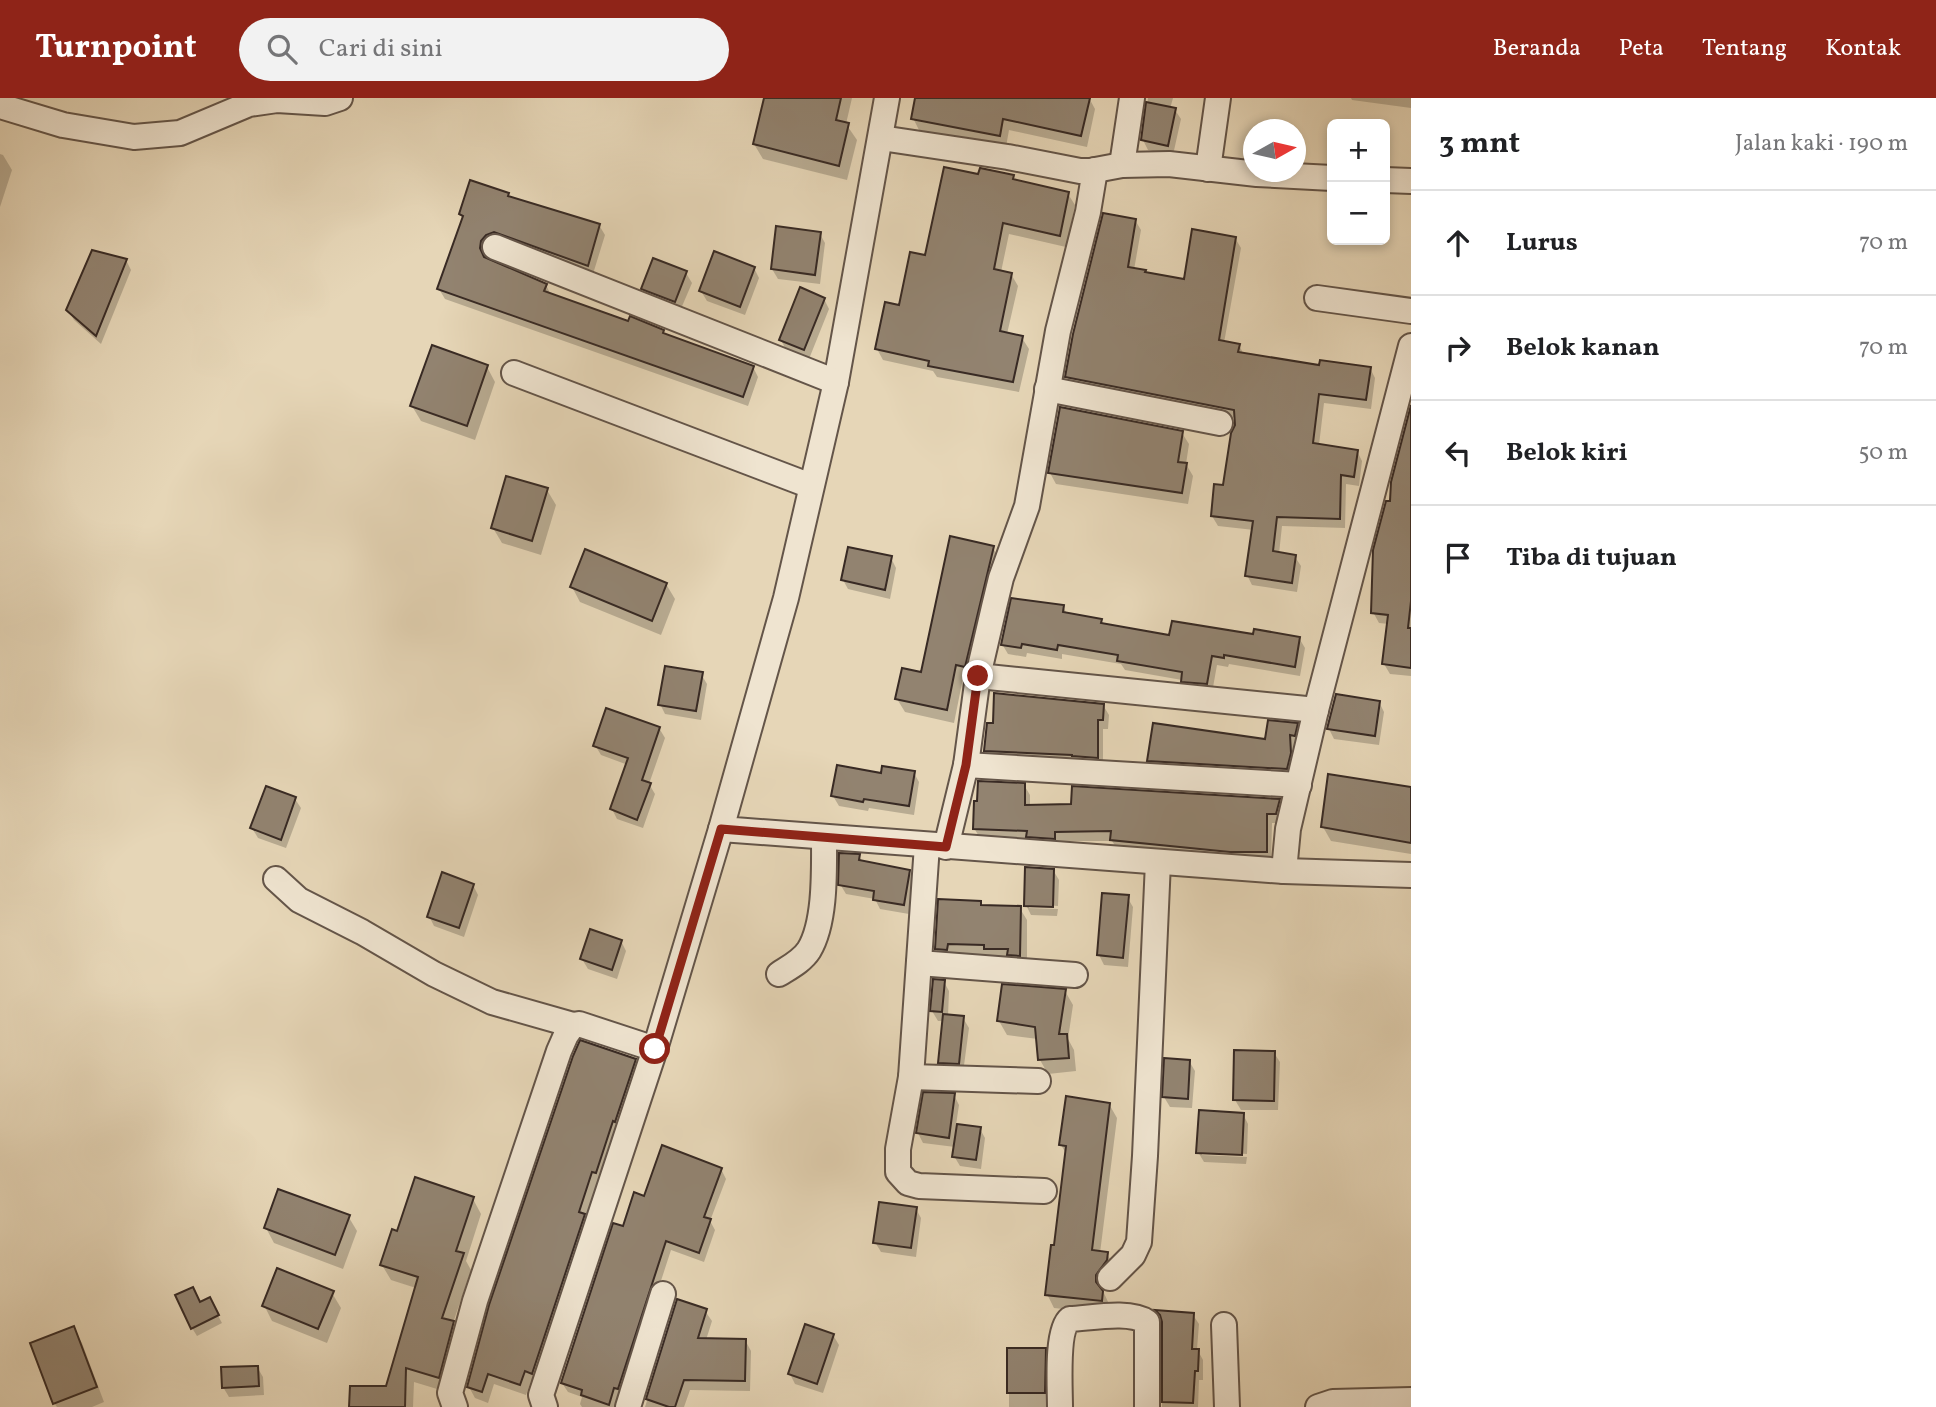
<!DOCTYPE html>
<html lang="id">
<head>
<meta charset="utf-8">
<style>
  body { margin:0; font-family:Vollkorn,serif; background:#f2f2f2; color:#202124 }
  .controls { position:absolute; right:21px; top:21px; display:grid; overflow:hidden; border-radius:10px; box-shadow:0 4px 10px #0003 }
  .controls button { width:63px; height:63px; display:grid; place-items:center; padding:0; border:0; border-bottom:2px solid #e0e0e0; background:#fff; color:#202124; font:35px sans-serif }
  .compass { position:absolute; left:1243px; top:21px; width:63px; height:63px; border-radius:50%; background:#fff; box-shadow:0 4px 10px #0003; rotate:82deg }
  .stop { position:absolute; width:21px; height:21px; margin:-16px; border:5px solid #8f2418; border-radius:50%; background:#fff }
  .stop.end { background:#8f2418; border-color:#fff; box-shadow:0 2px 7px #0008 }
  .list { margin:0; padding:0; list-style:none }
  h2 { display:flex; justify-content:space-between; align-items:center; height:91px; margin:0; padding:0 28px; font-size:30px }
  h2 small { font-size:23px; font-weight:400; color:#757577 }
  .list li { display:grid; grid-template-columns:46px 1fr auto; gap:21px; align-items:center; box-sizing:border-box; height:105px; padding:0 28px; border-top:2px solid #e0e0e0 }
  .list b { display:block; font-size:26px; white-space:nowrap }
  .list em { font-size:23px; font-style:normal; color:#757577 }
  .icon { flex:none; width:38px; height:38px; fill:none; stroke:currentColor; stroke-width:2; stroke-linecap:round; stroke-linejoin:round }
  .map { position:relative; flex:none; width:1411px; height:1309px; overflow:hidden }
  header { display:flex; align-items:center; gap:42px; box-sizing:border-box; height:98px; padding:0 35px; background:#8f2418; color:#fff }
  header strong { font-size:33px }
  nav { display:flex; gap:38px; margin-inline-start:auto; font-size:24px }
  .search { width:490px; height:63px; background:#f2f2f2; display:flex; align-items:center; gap:18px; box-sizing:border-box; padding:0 24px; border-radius:38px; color:#757577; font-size:26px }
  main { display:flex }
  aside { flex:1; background:#fff }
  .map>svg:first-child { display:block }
  .shadow { fill:#0003 }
  .building { fill:#928370; stroke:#382a24; stroke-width:2 }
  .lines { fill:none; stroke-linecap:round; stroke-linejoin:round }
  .minor-casing { stroke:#645549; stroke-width:28 }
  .minor { stroke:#efe4d0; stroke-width:24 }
  .route { stroke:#8f2418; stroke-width:9 }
</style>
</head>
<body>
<header>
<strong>Turnpoint</strong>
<div class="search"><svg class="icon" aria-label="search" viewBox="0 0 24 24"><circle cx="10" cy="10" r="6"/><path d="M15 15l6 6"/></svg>Cari di sini</div>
<nav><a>Beranda</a><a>Peta</a><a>Tentang</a><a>Kontak</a></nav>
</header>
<main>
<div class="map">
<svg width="1411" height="1309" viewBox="0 0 1411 1309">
  <rect width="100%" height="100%" fill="#e6d6b7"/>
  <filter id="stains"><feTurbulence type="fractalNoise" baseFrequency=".00286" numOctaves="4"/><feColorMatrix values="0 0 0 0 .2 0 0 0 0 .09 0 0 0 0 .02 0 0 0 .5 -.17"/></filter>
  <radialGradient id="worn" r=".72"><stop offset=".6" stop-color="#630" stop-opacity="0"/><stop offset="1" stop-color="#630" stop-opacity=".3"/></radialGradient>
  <g class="shadow">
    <polygon points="776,0 852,0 846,26 857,42 847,82 763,61 754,46"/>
    <polygon points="916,0 1089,0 1095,11 1087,49 1009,32 1006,49 919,32 913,20"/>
    <polygon points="1148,0 1173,0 1170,11 1175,12 1181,21 1173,57 1148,52 1143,42"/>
    <polygon points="1351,0 1411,0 1411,10 1352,2"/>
    <polygon points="0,56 3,57 12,72 0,109"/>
    <polygon points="979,78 1013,79 1016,84 1068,96 1075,107 1066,149 1009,136 1001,174 1011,176 1018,188 1007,236 1022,240 1029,251 1019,294 937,279 933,273 883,262 877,251 927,160"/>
    <polygon points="508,96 510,100 599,127 605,137 593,176 486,155 487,163 546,187 551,197 629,225 663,233 665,238 753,269 758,279 748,308 445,201 439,191 464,121 460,116"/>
    <polygon points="1135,122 1141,132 1134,172 1146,176 1185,183 1235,140 1241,150 1224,245 1239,247 1244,257 1320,269 1370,270 1375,280 1371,311 1324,305 1319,347 1357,353 1362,363 1359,388 1346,386 1345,430 1282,428 1279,456 1295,459 1301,468 1297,494 1252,487 1247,477 1254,432 1218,428 1212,418 1225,389 1236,320 1072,289 1067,279"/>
    <polygon points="820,136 825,145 820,186 778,181 772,171"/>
    <polygon points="126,162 131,172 101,246 74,222 68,212"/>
    <polygon points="754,170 759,180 745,217 707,203 701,193"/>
    <polygon points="686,175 692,185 680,213 649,200 643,191"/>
    <polygon points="824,201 829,211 809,261 786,252 781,242"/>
    <polygon points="487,269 495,284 475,342 421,323 412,308"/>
    <polygon points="1411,314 1411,578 1390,576 1384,566 1389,526 1379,525 1373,514 1392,405"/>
    <polygon points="1182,335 1189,346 1186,366 1193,378 1188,406 1056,386 1050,375"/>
    <polygon points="547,392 556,407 541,457 502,445 493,430"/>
    <polygon points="993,450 1001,464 972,582 963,580 954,625 905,614 897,601 922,576"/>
    <polygon points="891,460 896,470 890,501 848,491 843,482"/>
    <polygon points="666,486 675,501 661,537 580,504 572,489"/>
    <polygon points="1063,509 1068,517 1101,522 1104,528 1171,539 1299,540 1305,550 1300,578 1229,566 1228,569 1217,567 1212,595 1189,593 1182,582 1125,572 1121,566 1062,556 1062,561 1027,555 1026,559 1008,556 1002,546"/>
    <polygon points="701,576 707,586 701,622 665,616 660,606"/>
    <polygon points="1379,604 1384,614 1379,647 1334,641 1329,631"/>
    <polygon points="1103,607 1109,617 1108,631 1103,631 1103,669 991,662 985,653"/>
    <polygon points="1297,627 1302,636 1300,647 1295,646 1295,666 1292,681 1155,672 1149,663 1267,643"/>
    <polygon points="659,630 665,640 649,686 655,696 643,730 617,721 612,711 628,667 601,657 595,647"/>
    <polygon points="914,675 919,684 914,717 869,710 868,713 839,708 833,698 882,677"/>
    <polygon points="1024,687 1030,697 1030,708 1279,702 1284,712 1281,725 1272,725 1271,763 1118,752 1112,743 1060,743 1060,750 980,740 974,730"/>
    <polygon points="1411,690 1411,756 1331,743 1323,729"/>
    <polygon points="295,701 301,710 286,750 258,740 252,730"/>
    <polygon points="859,758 863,765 909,773 914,783 909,816 880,811 875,801 846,796 840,786"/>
    <polygon points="1053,772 1059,782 1058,808 1029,806 1029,810 1058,811 1057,818 1031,817 1026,807"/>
    <polygon points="473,787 478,797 464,839 434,828 429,818"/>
    <polygon points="1127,799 1133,809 1128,869 1104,867 1099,857"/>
    <polygon points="980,805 983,809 1019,809 1027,822 1027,870 944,864 936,851"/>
    <polygon points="621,843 626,853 617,881 588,871 582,861"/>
    <polygon points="944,884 949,893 948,919 963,920 969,930 963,975 946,974 940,965 944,923 938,923 932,913"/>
    <polygon points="1065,893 1073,907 1068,941 1074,952 1076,973 1048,976 1040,962 1038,941 1007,937 999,923"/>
    <polygon points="1274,955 1280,964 1278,1012 1241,1012 1235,1002"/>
    <polygon points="635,963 641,974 539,1286 531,1283 526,1297 494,1286 488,1305 475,1300 469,1289"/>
    <polygon points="1189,963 1195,973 1192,1010 1170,1009 1164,999"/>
    <polygon points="954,997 959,1007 956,1027 980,1031 985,1040 981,1071 960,1068 954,1058 955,1049 923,1045 918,1035"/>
    <polygon points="1109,1006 1117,1020 1100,1155 1107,1156 1115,1169 1114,1176 1102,1191 1110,1208 1109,1216 1054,1210 1047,1196 1056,1149 1067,1057 1061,1047"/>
    <polygon points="1243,1016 1248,1026 1247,1056 1202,1053 1202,1057 1247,1059 1246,1066 1204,1064 1198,1054"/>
    <polygon points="721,1071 726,1081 710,1123 715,1132 704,1164 671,1152 620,1309 582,1309 580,1306 582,1299 568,1294 562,1285 624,1131 645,1100"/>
    <polygon points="473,1101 481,1116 466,1163 471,1172 453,1225 462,1240 447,1294 414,1284 413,1309 351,1309 387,1290 416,1190 391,1182 382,1167 398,1135"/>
    <polygon points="916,1111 921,1120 916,1159 881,1154 875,1144"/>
    <polygon points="348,1118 357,1133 343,1171 274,1145 266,1130"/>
    <polygon points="332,1195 341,1210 327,1245 272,1223 264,1207"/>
    <polygon points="209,1201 222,1225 197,1238 192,1230"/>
    <polygon points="678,1204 705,1213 712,1223 706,1242 745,1242 751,1253 750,1293 690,1292 684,1309 645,1309"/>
    <polygon points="1193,1217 1199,1226 1197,1251 1203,1262 1203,1282 1199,1282 1198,1309 1162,1309 1164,1224"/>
    <polygon points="73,1230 82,1245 104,1304 92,1309 57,1309 54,1305"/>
    <polygon points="833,1237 839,1247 823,1295 795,1286 790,1276"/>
    <polygon points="1009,1251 1045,1252 1051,1262 1050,1309 1009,1309"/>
    <polygon points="257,1269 263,1279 264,1297 229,1299 223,1289"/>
  </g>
  <g class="building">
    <polygon points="764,0 841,0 836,22 849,25 839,68 753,46"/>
    <polygon points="915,0 1090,0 1081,38 1003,21 1000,38 911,21"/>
    <polygon points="1146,4 1176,10 1168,48 1141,42"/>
    <polygon points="944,69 978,76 980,70 1014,77 1013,81 1069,94 1060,138 1003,125 994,171 1012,175 1000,233 1023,238 1013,284 928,268 929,263 875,251 885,204 899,207 910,154 925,157"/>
    <polygon points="470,82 509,95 508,98 600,126 588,168 494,134 486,137 481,143 480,150 484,159 547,186 544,193 628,223 630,218 664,232 663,235 754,268 743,299 437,191 463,118 459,116"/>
    <polygon points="1103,115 1136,121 1128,169 1146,172 1145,174 1184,181 1192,131 1236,139 1219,242 1240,246 1238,254 1319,267 1320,262 1371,269 1366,302 1319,296 1313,345 1358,352 1354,379 1341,377 1340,421 1277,419 1273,453 1296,457 1292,485 1245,478 1253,423 1211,418 1214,386 1223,387 1231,335 1235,327 1234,312 1065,279 1073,236"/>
    <polygon points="776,128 821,134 815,177 771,171"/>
    <polygon points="92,152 127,161 96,238 66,212"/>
    <polygon points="714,153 755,169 740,209 699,193"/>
    <polygon points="653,160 687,173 675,204 641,191"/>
    <polygon points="800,189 825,200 804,252 779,242"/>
    <polygon points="432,247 488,267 467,328 410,308"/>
    <polygon points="1411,307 1411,503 1408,530 1411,530 1411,570 1382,566 1388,517 1371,515 1373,452 1386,403 1390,403 1391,384"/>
    <polygon points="1060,309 1183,333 1178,364 1187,365 1182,395 1048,375"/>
    <polygon points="506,378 548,390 532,443 491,430"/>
    <polygon points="950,438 994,448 965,569 956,567 947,612 895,601 902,570 921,574"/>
    <polygon points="848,449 892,458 885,492 841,482"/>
    <polygon points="585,451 667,485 652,523 570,489"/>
    <polygon points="1011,500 1064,507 1063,514 1102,521 1101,525 1169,537 1172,523 1253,536 1254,531 1300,539 1295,569 1224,557 1224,560 1212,558 1207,586 1181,584 1182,574 1117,563 1118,557 1058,547 1057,552 1022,546 1021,550 1001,547"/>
    <polygon points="665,568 703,574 696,613 658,607"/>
    <polygon points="994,595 1104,606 1103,622 1098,622 1098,660 1072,658 1072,657 984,653 987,625 993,625"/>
    <polygon points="1336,596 1380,603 1375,638 1327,631"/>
    <polygon points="606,610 660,629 642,682 651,685 637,722 610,711 628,660 593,648"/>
    <polygon points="1268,622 1298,625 1295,638 1290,637 1291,655 1287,671 1147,663 1153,625 1265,641"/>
    <polygon points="837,667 881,675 882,668 915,673 909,708 864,701 863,704 831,698"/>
    <polygon points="1328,676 1411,689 1411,745 1321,729"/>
    <polygon points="978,683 1025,685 1025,707 1071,706 1072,688 1280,701 1276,716 1267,716 1267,754 1230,754 1110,742 1111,733 1055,734 1055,741 1026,739 1027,733 973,731 974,703 977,703"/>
    <polygon points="266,688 296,699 281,742 250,730"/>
    <polygon points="839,755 860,756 859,762 910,772 904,807 873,802 874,793 838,787"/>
    <polygon points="1025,769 1054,771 1053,809 1024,808"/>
    <polygon points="442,774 474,786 459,830 427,819"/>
    <polygon points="1102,795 1129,797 1123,860 1097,857"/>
    <polygon points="938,801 981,803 981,807 1021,808 1020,858 1007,857 1008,851 984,851 984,847 948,846 947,852 935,851"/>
    <polygon points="590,831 622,842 612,872 580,861"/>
    <polygon points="933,881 945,882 942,914 930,913"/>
    <polygon points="1002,886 1066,891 1059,936 1067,936 1069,960 1038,962 1035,929 997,923"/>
    <polygon points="943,916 964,918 959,966 938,965"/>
    <polygon points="580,942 636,961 615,1024 613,1023 596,1075 592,1074 579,1114 585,1116 532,1276 525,1273 520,1287 488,1276 482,1294 467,1289 489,1207 573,958"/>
    <polygon points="1234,952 1275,953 1274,1003 1233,1002"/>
    <polygon points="1164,960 1190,962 1188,1001 1162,999"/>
    <polygon points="923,994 955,995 949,1040 916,1035"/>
    <polygon points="1066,998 1110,1005 1092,1152 1108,1154 1107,1162 1096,1177 1096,1184 1103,1193 1102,1203 1045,1197 1051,1147 1054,1147 1066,1048 1059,1047"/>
    <polygon points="1199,1012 1244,1015 1242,1057 1196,1055"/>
    <polygon points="957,1026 981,1029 976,1062 952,1059"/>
    <polygon points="662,1047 722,1070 704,1119 711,1121 699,1155 666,1143 618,1291 614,1290 609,1307 581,1297 582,1292 561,1285 613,1125 623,1128 634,1094 644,1098"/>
    <polygon points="415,1079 474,1099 456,1153 464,1155 442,1220 454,1223 439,1280 406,1270 405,1309 349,1309 350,1288 386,1288 418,1179 380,1167 392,1131 397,1133"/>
    <polygon points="278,1091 350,1117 335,1157 264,1130"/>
    <polygon points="879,1104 917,1109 911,1150 873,1145"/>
    <polygon points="277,1170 334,1193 318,1231 262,1208"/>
    <polygon points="193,1189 200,1204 210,1199 219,1217 191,1231 175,1197"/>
    <polygon points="677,1201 707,1211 698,1240 746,1241 745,1283 684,1282 675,1309 669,1309 646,1301"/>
    <polygon points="1155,1212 1194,1215 1192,1251 1199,1251 1198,1273 1195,1273 1193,1305 1162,1304 1162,1224 1160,1217"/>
    <polygon points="805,1226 834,1236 817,1286 788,1276"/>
    <polygon points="74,1228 97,1289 53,1306 30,1245"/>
    <polygon points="1007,1250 1046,1250 1045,1295 1007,1295"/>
    <polygon points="258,1268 259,1288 222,1290 221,1269"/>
  </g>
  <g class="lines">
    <g class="minor-casing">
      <g id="minor">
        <polyline points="887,0 836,284 786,500 721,731 1284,773 1411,777"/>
        <polyline points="0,8 63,27 134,39 180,35 249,6 277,2 325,5 340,0"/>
        <polyline points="881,40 1008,59 1080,73 1090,73 1122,67 1169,66 1257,76 1332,80"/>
        <polyline points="1122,67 1132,0"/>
        <polyline points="1208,71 1218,0"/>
        <polyline points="1385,82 1411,83"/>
        <polyline points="495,149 836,284"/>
        <polyline points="1317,200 1411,213"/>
        <polyline points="514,275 811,388"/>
        <polyline points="1047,291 1220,325"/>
        <polyline points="978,578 1316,612"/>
        <polyline points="966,667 1299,687"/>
        <polyline points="927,747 911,979 898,1051 898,1074 908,1085 919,1088 1044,1093"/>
        <polyline points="946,749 966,667 978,578 994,509 1001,480 1027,408 1058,233 1088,114 1095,72"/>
        <polyline points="1284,773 1288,731 1316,612 1411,248"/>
        <polyline points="276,781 299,802 362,834 434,876 492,904 573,927"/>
        <polyline points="919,865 1075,877"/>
        <path d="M779,876c11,-7 23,-13 30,-24 17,-28 15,-81 15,-113"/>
        <polyline points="655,951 721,731"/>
        <polyline points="911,979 1038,983"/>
        <polyline points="1110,1180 1133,1157 1139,1144 1145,1058 1158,764"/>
        <polyline points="1224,1227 1227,1309"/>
        <polyline points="455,1309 450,1295 475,1203 559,953 566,937 573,927 579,926 655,951 541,1297 545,1309"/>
        <polyline points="628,1309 663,1196"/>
        <path d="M1060,1309c0,-19 -4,-77 10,-88 21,-1 60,-9 77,3v85"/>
        <polyline points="1318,1309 1333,1304 1411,1302"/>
      </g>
    </g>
    <use href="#minor" class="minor"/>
  </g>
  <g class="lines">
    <polyline class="route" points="655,951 721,731 946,749 966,667 978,578"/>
  </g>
  <rect width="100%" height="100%" filter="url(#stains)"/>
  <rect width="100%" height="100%" fill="url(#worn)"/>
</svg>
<div class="controls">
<button>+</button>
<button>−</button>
</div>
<svg class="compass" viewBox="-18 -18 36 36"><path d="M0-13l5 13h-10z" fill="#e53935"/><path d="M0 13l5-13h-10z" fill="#757577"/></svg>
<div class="stop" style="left:655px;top:951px"></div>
<div class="stop end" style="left:978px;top:578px"></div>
</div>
<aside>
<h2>3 mnt<small>Jalan kaki · 190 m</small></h2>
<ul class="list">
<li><svg class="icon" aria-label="ahead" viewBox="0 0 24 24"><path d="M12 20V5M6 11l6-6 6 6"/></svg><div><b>Lurus</b></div><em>70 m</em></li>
<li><svg class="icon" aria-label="right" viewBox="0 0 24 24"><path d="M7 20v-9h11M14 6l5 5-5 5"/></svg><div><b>Belok kanan</b></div><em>70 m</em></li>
<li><svg class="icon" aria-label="left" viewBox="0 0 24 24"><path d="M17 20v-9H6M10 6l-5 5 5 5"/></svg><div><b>Belok kiri</b></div><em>50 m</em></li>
<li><svg class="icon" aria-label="arrive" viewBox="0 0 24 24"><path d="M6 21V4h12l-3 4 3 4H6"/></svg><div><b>Tiba di tujuan</b></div></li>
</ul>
</aside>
</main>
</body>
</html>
